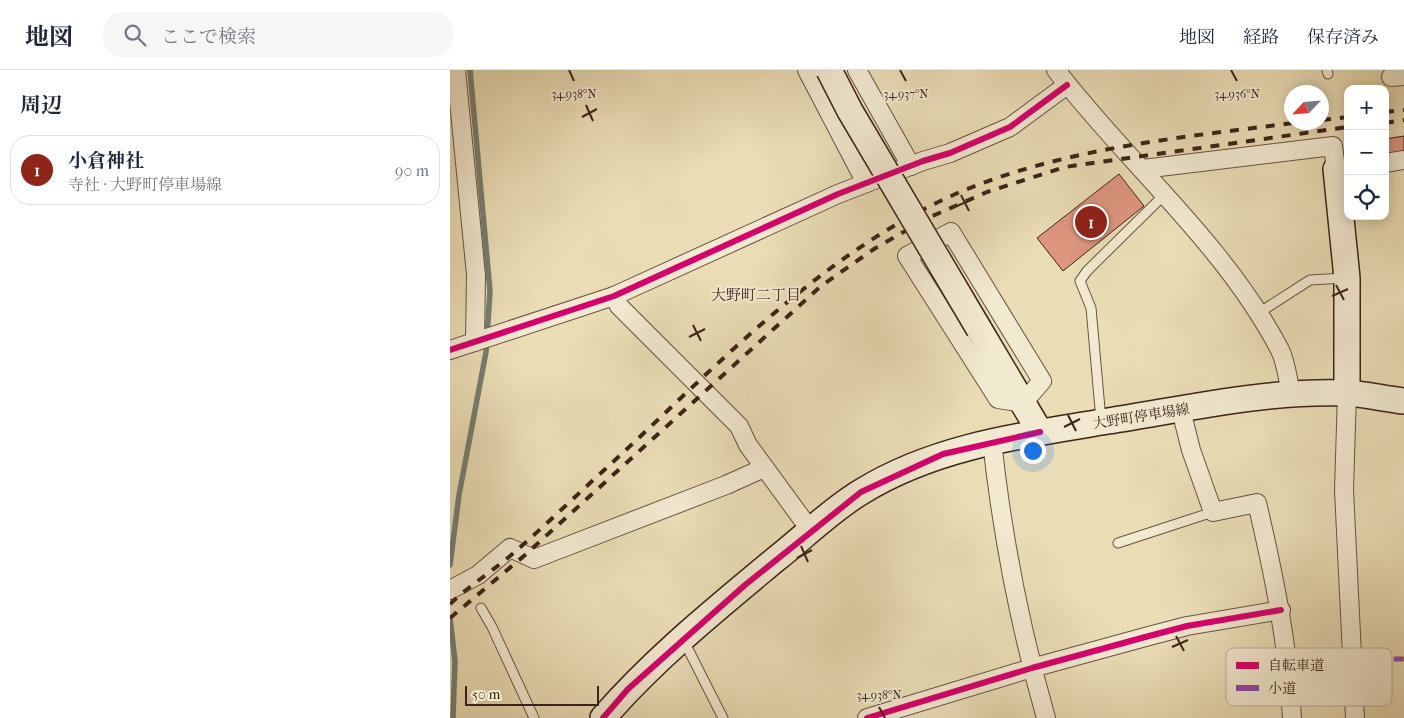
<!DOCTYPE html>
<html lang="ja">
<head>
<meta charset="utf-8">
<style>
  body { margin:0; font-family:"IM FELL French Canon","Noto Serif JP",serif; background:#f6f6f7; color:#1f2937 }
  .controls { position:absolute; right:15px; top:15px; display:grid; overflow:hidden; border-radius:10px; box-shadow:0 2px 12px #0003 }
  .controls button { width:45px; height:45px; display:grid; place-items:center; padding:0; border:0; border-bottom:1px solid #e0e1e3; background:#fff; color:#1f2937; font:25px sans-serif }
  .compass { position:absolute; left:834px; top:15px; width:45px; height:45px; border-radius:50%; background:#fff; box-shadow:0 2px 12px #0003; rotate:244deg }
  .scale { position:absolute; left:15px; bottom:12px; width:134px; box-sizing:border-box; padding-left:5px; border:2px solid #3d2318; border-top:0; font-size:14px; line-height:18px; white-space:nowrap; color:#3d2318; -webkit-text-stroke:4px #f1e9d0; paint-order:stroke }
  .you { position:absolute; left:582px; top:380px; width:18px; height:18px; margin:-12px; border:4px solid #fff; border-radius:50%; background:#1a73e8; box-shadow:0 0 0 8px #1a73e833 }
  .badge { display:grid; place-items:center; width:32px; height:32px; border-radius:50%; background:#8f2418; color:#fff; font-size:16px; font-weight:700 }
  .pin { position:absolute; translate:-50% -50%; border:2px solid #fff; box-shadow:0 1px 5px #0006 }
  .list { margin:0; padding:0; list-style:none }
  h2 { display:flex; justify-content:space-between; align-items:center; height:65px; margin:0; padding:0 20px; font-size:21px }
  h2 small { font-size:16px; font-weight:400; color:#747a83 }
  .list li { display:grid; grid-template-columns:32px 1fr auto; gap:15px; align-items:center; box-sizing:border-box; height:70px; margin:0 10px 10px; padding:0 10px; border:1px solid #e0e1e3; border-radius:20px }
  .list b { display:block; font-size:19px; white-space:nowrap }
  .list p { margin:0; font-size:16px; white-space:nowrap; color:#747a83 }
  .list em { font-size:16px; font-style:normal; color:#747a83 }
  .icon { flex:none; width:28px; height:28px; fill:none; stroke:currentColor; stroke-width:2; stroke-linecap:round; stroke-linejoin:round }
  .map { position:relative; flex:none; width:954px; height:648px; overflow:hidden }
  header { display:flex; align-items:center; gap:30px; box-sizing:border-box; height:70px; padding:0 25px; background:#fff; border-bottom:1px solid #e0e1e3 }
  header strong { font-size:24px }
  nav { display:flex; gap:28px; margin-inline-start:auto; font-size:18px }
  .search { width:350px; height:45px; background:#f6f6f7; display:flex; align-items:center; gap:12px; box-sizing:border-box; padding:0 18px; border-radius:20px; color:#747a83; font-size:19px }
  main { display:flex }
  aside { flex:1; background:#fff }
  .map>svg:first-child { display:block }
  .lines { fill:none; stroke-linecap:round; stroke-linejoin:round }
  .stream { stroke:#747f71; stroke-width:5.5 }
  .building { fill:#de967f; stroke:#3d2318 }
  .lane-casing { stroke:#685240; stroke-width:11 }
  .street-casing { stroke:#685240; stroke-width:20 }
  .secondary-casing { stroke:#3d2318; stroke-width:28 }
  .lane { stroke:#f1e9d0; stroke-width:9 }
  .street { stroke:#f1e9d0; stroke-width:18 }
  .secondary { stroke:#f1e9d0; stroke-width:25 }
  .rail { stroke:#3d2318; stroke-width:4; stroke-dasharray:9 9; stroke-linecap:butt }
  .secondary-bridge-casing { stroke:#3d2318; stroke-width:28; stroke-linecap:butt }
  .secondary-bridge { stroke:#f1e9d0; stroke-width:25 }
  .quiet { stroke:#8e44ad; stroke-width:5; stroke-dasharray:10 5; stroke-linecap:butt }
  .cycleway-casing { stroke:#f1e9d0; stroke-width:9 }
  .cycleway { stroke:#d6006c; stroke-width:6 }
  .ticks { fill:none; stroke:#3d2318; stroke-width:2 }
  .labels { text-anchor:middle; stroke-width:4; stroke-linejoin:round; paint-order:stroke }
  .street-label { font-size:14px; fill:#3d2318; stroke:#f1e9d0 }
  .neighbourhood-label { font-size:15px; fill:#3d2318; stroke:#f1e9d0 }
  .key { fill:#f1e9d0; stroke:#bbae99; stroke-width:1 }
  .key-label { font-size:14px; fill:#3d2318 }
  .ticks-label { font-size:12px; text-anchor:middle; fill:#3d2318; stroke:#f1e9d0; stroke-width:4; stroke-linejoin:round; paint-order:stroke }
</style>
</head>
<body>
<header>
<strong>地図</strong>
<div class="search"><svg class="icon" aria-label="search" viewBox="0 0 24 24"><circle cx="10" cy="10" r="6"/><path d="M15 15l6 6"/></svg>ここで検索</div>
<nav><a>地図</a><a>経路</a><a>保存済み</a></nav>
</header>
<main>
<aside>
<h2>周辺<small></small></h2>
<ul class="list">
<li><span class="badge">1</span><div><b>小倉神社</b><p>寺社 · 大野町停車場線</p></div><em>90 m</em></li>
</ul>
</aside>
<div class="map">
<svg width="954" height="648" viewBox="0 0 954 648">
  <rect width="100%" height="100%" fill="#eaddb6"/>
  <filter id="stains"><feTurbulence type="fractalNoise" baseFrequency=".004" numOctaves="4"/><feColorMatrix values="0 0 0 0 .2 0 0 0 0 .09 0 0 0 0 .02 0 0 0 .5 -.17"/></filter>
  <radialGradient id="worn" r=".72"><stop offset=".6" stop-color="#630" stop-opacity="0"/><stop offset="1" stop-color="#630" stop-opacity=".3"/></radialGradient>
  <g class="lines">
    <g class="stream">
      <polyline points="0,495 9,425 36,282 40,221 20,0"/>
      <polyline points="0,548 5,591 3,648"/>
    </g>
  </g>
  <g class="building">
    <polygon points="954,66 954,89 935,91 935,69"/>
    <polygon points="669,104 694,136 613,201 587,168"/>
  </g>
  <g class="lines">
    <g class="lane-casing">
      <g id="lane">
        <polyline points="877,0 878,4"/>
        <polyline points="807,244 860,210 894,208"/>
        <polyline points="651,350 641,238 630,211 637,201 714,125"/>
        <polyline points="668,473 763,442"/>
        <polyline points="31,538 42,557 84,648"/>
        <polyline points="232,571 238,579 273,648"/>
      </g>
    </g>
    <g class="street-casing">
      <g id="street">
        <polyline points="6,0 26,205 25,272"/>
        <polyline points="357,0 416,113"/>
        <polyline points="407,0 461,96"/>
        <path d="M606,0c72,94 168,173 224,280 6,12 8,30 11,44"/>
        <polyline points="941,7 954,6"/>
        <polyline points="935,93 954,90"/>
        <polyline points="693,99 883,76 886,99 896,98"/>
        <polygon points="501,162 592,311 573,333 548,329 457,186"/>
        <polyline points="164,226 169,236 289,356 298,375 361,461"/>
        <polyline points="0,280 164,226 388,124 473,91 500,83 560,57 617,15"/>
        <polyline points="897,323 894,420 905,648"/>
        <path d="M731,340l10,40 22,62 44,-9c17,72 31,141 35,215"/>
        <path d="M542,371c10,94 28,186 54,277"/>
        <polyline points="0,520 28,505 60,478 84,489 276,415 314,398"/>
        <polyline points="417,648 582,598 699,566 737,556 831,540"/>
      </g>
    </g>
    <g class="secondary-casing">
      <g id="secondary">
        <polyline points="886,99 897,208 897,323"/>
        <polyline points="529,259 590,362"/>
        <path d="M153,648c51,-59 113,-109 173,-159 28,-22 55,-49 85,-67 74,-46 163,-57 247,-71 77,-12 160,-31 238,-28 19,1 39,6 58,8"/>
      </g>
    </g>
    <use href="#lane" class="lane"/>
    <use href="#street" class="street"/>
    <use href="#secondary" class="secondary"/>
    <g class="rail">
      <polyline points="935,42 954,40"/>
      <polyline points="872,50 898,47"/>
      <polyline points="935,53 954,50"/>
      <path d="M0,534c21,-20 46,-35 67,-54 33,-29 65,-60 97,-89 107,-99 210,-210 346,-269 107,-45 226,-55 341,-70"/>
      <polyline points="0,548 75,485 371,216 424,179 478,148 537,122 615,97 898,57"/>
    </g>
    <g class="secondary-bridge-casing">
      <polyline id="secondary-bridge" points="379,0 400,41 529,259"/>
    </g>
    <use href="#secondary-bridge" class="secondary-bridge"/>
    <polyline class="quiet" points="839,595 903,589 954,589"/>
    <g class="cycleway-casing">
      <g id="cycleway">
        <polyline points="0,280 164,226 388,124 473,91 500,83 560,57 617,15"/>
        <polyline points="153,648 178,619 295,515 411,422 493,384 590,362"/>
        <polyline points="417,648 582,598 699,566 737,556 831,540"/>
      </g>
    </g>
    <use href="#cycleway" class="cycleway"/>
  </g>
  <path class="ticks" d="M119,0l5,11M450,0l6,11M781,0l6,11M136,35l7,16M132,47l15,-8M511,125l8,16M507,136l16,-7M886,215l8,15M882,226l16,-7M243,255l8,16M239,267l16,-8M618,345l8,16M614,357l16,-8M351,476l7,16M347,488l15,-8M726,566l8,15M722,577l16,-7M429,637l6,11"/>
  <g class="labels">
    <g class="street-label">
      <text transform="translate(691 346) rotate(-9)" y="5">大野町停車場線</text>
    </g>
    <g class="neighbourhood-label">
      <text x="306" y="230">大野町二丁目</text>
    </g>
  </g>
  <rect x="776" y="578" width="166" height="58" rx="8" class="key"/>
  <rect x="786" y="592" width="23" height="7" fill="#d6006c"/>
  <rect x="786" y="615" width="23" height="6" fill="#8e44ad"/>
  <g class="key-label">
    <text x="818" y="600">自転車道</text>
    <text x="818" y="623">小道</text>
  </g>
  <g class="ticks-label">
    <text x="787" y="28">34.936°N</text>
    <text x="124" y="28">34.938°N</text>
    <text x="456" y="28">34.937°N</text>
    <text x="429" y="629">34.938°N</text>
  </g>
  <rect width="100%" height="100%" filter="url(#stains)"/>
  <rect width="100%" height="100%" fill="url(#worn)"/>
</svg>
<div class="controls">
<button>+</button>
<button>−</button>
<button><svg class="icon" aria-label="locate" viewBox="0 0 24 24"><circle cx="12" cy="12" r="6"/><path d="M12 2v4M12 18v4M2 12h4M18 12h4"/></svg></button>
</div>
<svg class="compass" viewBox="-18 -18 36 36"><path d="M0-13l5 13h-10z" fill="#e53935"/><path d="M0 13l5-13h-10z" fill="#747a83"/></svg>
<div class="scale">50 m</div>
<div class="you"></div>
<div class="pin badge" style="left:641px;top:152px">1</div>
</div>
</main>
</body>
</html>
